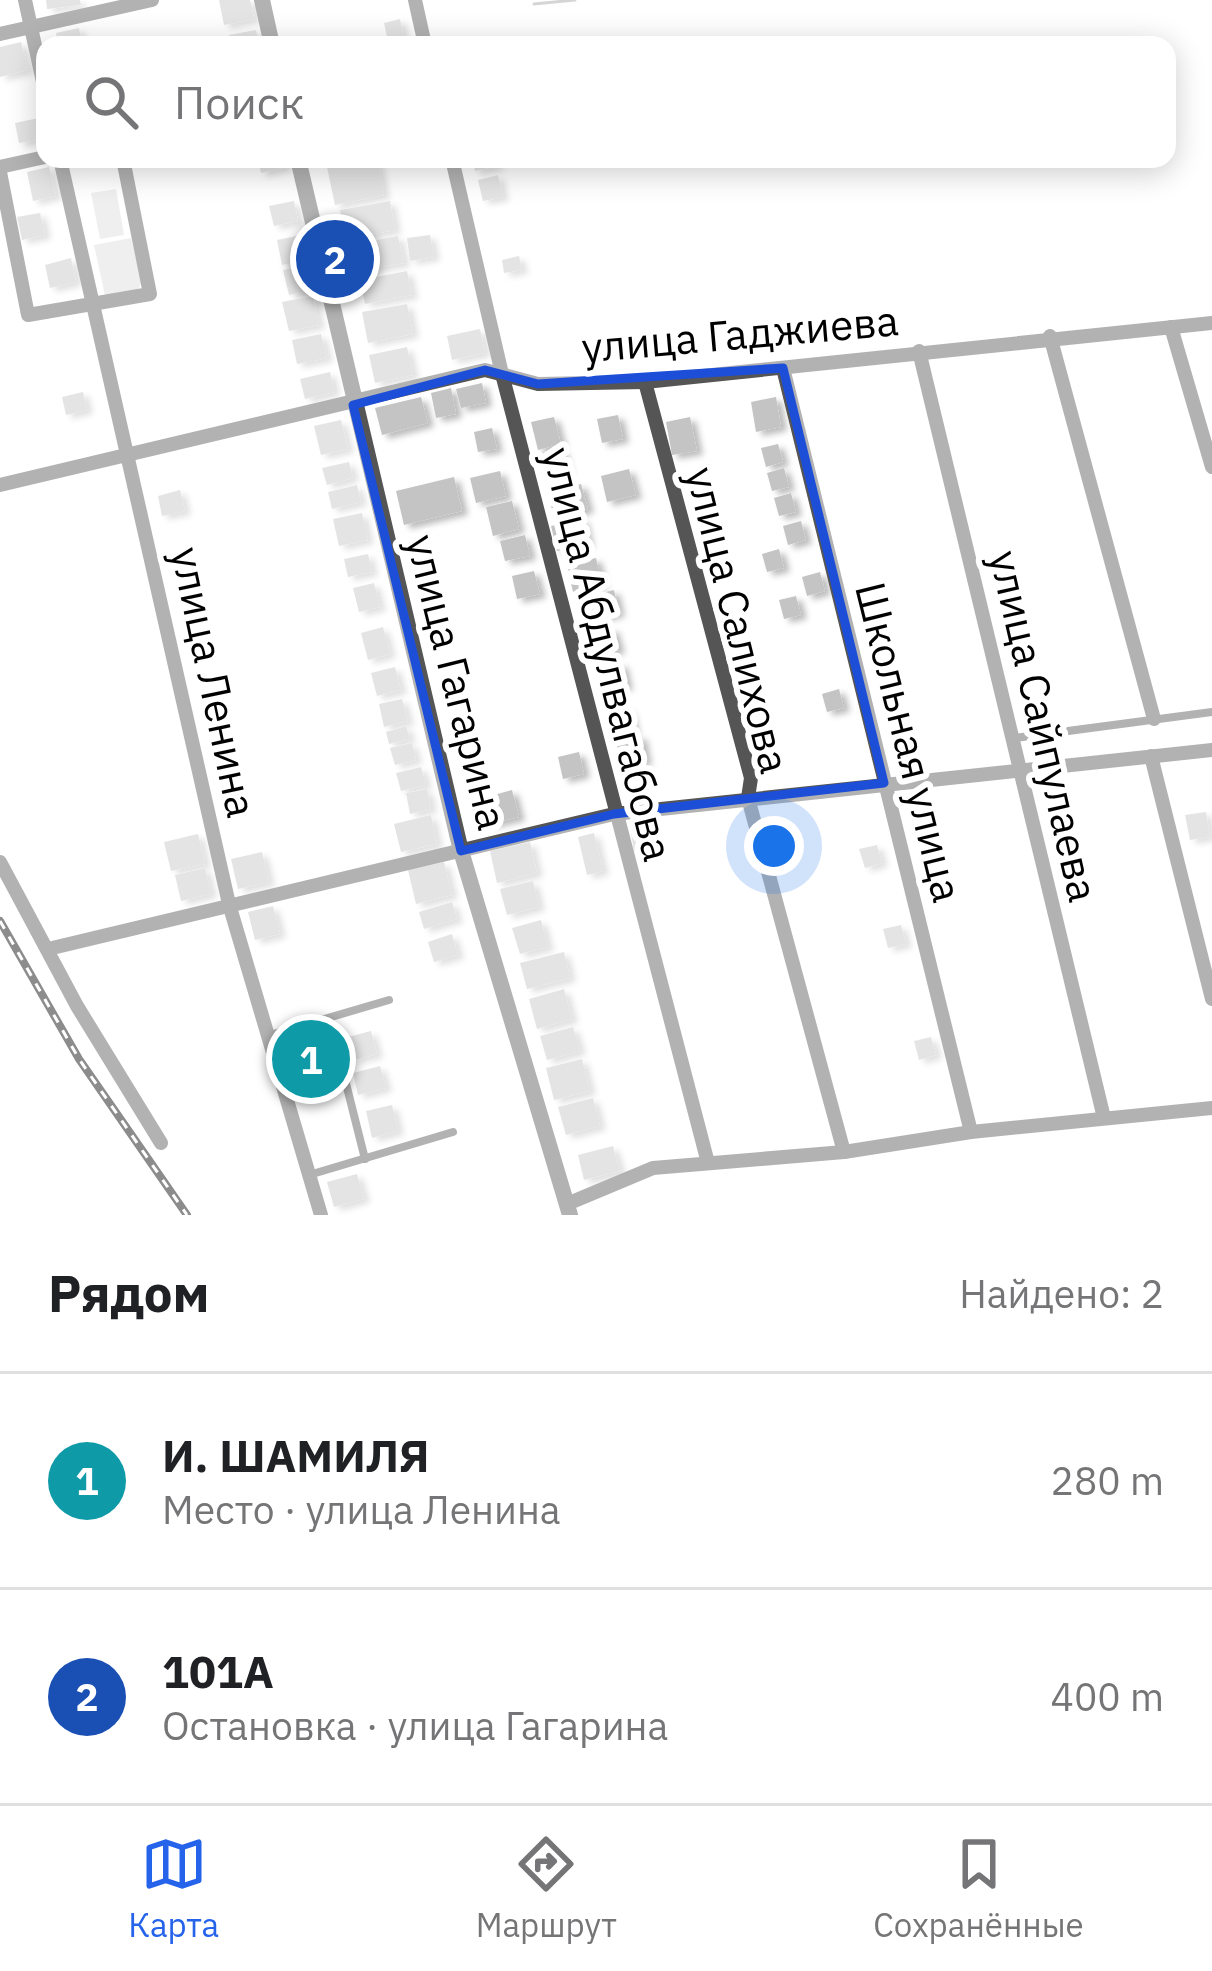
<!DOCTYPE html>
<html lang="ru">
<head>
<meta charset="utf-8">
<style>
  body { margin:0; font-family:"IBM Plex Sans",sans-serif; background:#f6f6f6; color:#202124 }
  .you { position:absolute; left:774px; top:846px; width:42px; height:42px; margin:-30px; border:9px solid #fff; border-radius:50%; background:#1a73e8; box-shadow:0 0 0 18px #1a73e833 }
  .badge { display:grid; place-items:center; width:78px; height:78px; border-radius:50%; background:#2563eb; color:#fff; font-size:39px; font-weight:700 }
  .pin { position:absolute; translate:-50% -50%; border:6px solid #fff; box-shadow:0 3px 12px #0006 }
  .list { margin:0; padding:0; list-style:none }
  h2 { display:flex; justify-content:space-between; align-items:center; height:156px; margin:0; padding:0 48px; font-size:51px }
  h2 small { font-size:39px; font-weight:400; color:#757577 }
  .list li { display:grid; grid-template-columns:78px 1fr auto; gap:36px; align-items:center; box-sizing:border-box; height:216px; padding:0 48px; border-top:3px solid #e0e0e0 }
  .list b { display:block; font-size:45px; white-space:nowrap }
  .list p { margin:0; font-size:39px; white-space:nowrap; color:#757577 }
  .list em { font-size:39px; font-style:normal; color:#757577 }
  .icon { flex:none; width:66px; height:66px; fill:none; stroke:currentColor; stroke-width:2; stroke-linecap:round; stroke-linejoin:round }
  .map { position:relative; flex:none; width:1212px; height:1215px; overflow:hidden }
  .search { position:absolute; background:#fff; box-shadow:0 6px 30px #0003; left:36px; right:36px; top:36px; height:132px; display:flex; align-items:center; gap:30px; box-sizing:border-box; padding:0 42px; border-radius:24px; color:#757577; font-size:45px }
  .sheet { height:588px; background:#fff }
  nav { display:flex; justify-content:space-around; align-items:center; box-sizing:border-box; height:168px; border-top:3px solid #e0e0e0; background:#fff; font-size:33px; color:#757577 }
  nav a { display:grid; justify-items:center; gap:6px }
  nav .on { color:#2563eb }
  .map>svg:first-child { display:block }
  .green { fill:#dcdcdc }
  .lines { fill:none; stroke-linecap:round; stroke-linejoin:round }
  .stream { stroke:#a3a3a3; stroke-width:3 }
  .building { fill:#c4c4c4; filter:url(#shadow) }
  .path { stroke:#777; stroke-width:3; stroke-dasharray:3 6; stroke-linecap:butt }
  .service { stroke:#555; stroke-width:8 }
  .minor { stroke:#555; stroke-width:14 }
  .tertiary { stroke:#555; stroke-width:16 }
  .rail-casing { stroke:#000; stroke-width:8 }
  .rail { stroke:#fff; stroke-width:3; stroke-dasharray:9; stroke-linecap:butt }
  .marked { fill:none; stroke:#1d4ed8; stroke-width:9; stroke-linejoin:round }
  .labels { text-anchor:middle; stroke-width:12; stroke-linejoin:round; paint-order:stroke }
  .street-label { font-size:42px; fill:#000; stroke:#fff }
</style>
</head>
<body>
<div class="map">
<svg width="1212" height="1215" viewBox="0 0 1212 1215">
  <defs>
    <filter id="shadow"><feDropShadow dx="6" dy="4" stdDeviation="3" flood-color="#0004"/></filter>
  </defs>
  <rect width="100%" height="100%" fill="#fff"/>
  <g class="green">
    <polygon points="116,189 124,235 100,239 91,193"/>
    <polygon points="131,238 142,280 137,293 106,300 94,245"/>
  </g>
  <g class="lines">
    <polyline class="stream" points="534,4 575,0"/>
  </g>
  <g class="building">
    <polygon points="46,0 80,0 81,5 47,9"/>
    <polygon points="219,0 250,0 254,19 224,25"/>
    <polygon points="400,19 405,45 389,45 384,23"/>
    <polygon points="79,28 82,45 58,45 56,33"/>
    <polygon points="256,30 259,45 231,45 229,35"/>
    <polygon points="21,42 28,70 0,77 0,47"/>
    <polygon points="39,118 43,139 19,143 15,123"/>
    <polygon points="258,159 285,159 286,167 261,173"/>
    <polygon points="377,159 384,195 335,205 327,167"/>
    <polygon points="472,159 496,159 498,166 475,171"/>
    <polygon points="49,167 56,196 33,201 27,172"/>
    <polygon points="498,175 503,197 483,201 478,180"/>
    <polygon points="294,201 298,221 274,226 269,206"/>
    <polygon points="390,201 395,230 345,239 340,210"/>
    <polygon points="40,213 45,235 22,240 17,217"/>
    <polygon points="302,235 308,260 282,265 277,240"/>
    <polygon points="430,235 434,257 410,261 407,238"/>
    <polygon points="398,236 404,263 358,271 353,244"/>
    <polygon points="519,256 522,270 504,273 502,260"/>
    <polygon points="71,258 76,282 50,288 45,265"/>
    <polygon points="308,265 313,290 289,295 283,270"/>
    <polygon points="407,271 412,295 365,304 360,280"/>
    <polygon points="313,296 319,325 289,331 282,302"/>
    <polygon points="407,304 413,334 368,343 362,312"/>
    <polygon points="480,329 485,353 452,360 447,336"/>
    <polygon points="321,334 327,358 297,364 292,340"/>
    <polygon points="407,347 413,375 375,383 369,355"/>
    <polygon points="330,372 334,392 305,399 300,379"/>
    <polygon points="482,383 486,403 461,408 456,389"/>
    <polygon points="451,388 456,414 436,418 431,393"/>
    <polygon points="83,392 87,410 66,415 62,397"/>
    <polygon points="421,397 428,423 382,435 375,408"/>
    <polygon points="776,397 781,427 756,432 751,402"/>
    <polygon points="618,415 623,439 602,443 597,419"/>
    <polygon points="554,417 561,444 538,450 531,422"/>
    <polygon points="690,417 697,451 672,455 666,422"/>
    <polygon points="341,420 348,449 321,455 314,426"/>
    <polygon points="492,428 497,449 478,452 474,432"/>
    <polygon points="778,444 783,462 766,467 761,448"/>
    <polygon points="562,449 567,472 546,477 540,453"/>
    <polygon points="349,462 353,478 327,485 322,468"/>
    <polygon points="784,468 789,487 772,491 767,473"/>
    <polygon points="629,469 636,495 607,502 601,476"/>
    <polygon points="500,471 506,496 476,503 470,478"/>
    <polygon points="454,477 462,511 404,525 396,491"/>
    <polygon points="581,484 588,509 554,518 548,492"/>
    <polygon points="357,485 361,502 332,509 328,492"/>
    <polygon points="180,490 185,511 162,516 158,496"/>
    <polygon points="791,493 796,512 779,516 774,498"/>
    <polygon points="512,501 519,529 493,536 486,507"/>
    <polygon points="362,513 368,540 339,546 333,519"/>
    <polygon points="583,519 588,544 557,551 551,526"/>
    <polygon points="801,521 806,540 788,545 783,526"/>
    <polygon points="525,535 530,556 505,561 500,541"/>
    <polygon points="779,549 784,568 767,572 762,554"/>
    <polygon points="368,554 372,572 348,577 344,559"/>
    <polygon points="596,558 602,585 573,592 567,564"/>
    <polygon points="534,571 540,594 517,599 512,576"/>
    <polygon points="820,572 825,591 807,596 802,577"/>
    <polygon points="374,583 380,607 359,612 353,588"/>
    <polygon points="614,590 619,613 594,619 589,596"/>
    <polygon points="796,596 801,615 784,619 779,600"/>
    <polygon points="383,627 390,654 368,660 361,633"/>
    <polygon points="613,628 619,650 598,654 593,632"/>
    <polygon points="622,663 627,686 603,692 598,669"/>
    <polygon points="395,667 401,690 377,696 371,673"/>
    <polygon points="839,689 844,708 827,712 822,694"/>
    <polygon points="402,699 408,721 384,727 379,704"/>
    <polygon points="629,709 634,731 611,736 605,715"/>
    <polygon points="406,726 410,739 389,744 386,732"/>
    <polygon points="641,735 646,761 621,766 616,740"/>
    <polygon points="412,743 416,760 395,765 390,748"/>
    <polygon points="579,752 584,774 563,779 558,757"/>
    <polygon points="421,767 426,785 401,791 396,773"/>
    <polygon points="427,789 431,809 410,814 406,793"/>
    <polygon points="512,790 519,817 490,824 483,798"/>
    <polygon points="1206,812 1210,837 1190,840 1185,815"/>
    <polygon points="431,815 437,844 401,852 394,824"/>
    <polygon points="651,824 655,848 634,851 630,827"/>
    <polygon points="594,833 603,871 587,875 578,837"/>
    <polygon points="198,834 205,864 171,871 164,842"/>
    <polygon points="530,842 537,873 497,883 490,851"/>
    <polygon points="877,845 882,863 865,868 859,849"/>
    <polygon points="262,852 269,882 238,889 231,859"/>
    <polygon points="444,862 452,895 416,904 408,870"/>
    <polygon points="205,868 211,894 181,901 175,875"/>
    <polygon points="533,881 539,907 507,915 500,889"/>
    <polygon points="452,902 457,919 424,929 419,912"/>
    <polygon points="273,906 280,934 255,940 248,912"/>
    <polygon points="541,920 548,947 520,954 512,928"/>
    <polygon points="901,925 906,944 888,948 883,929"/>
    <polygon points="452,934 458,955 434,962 428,942"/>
    <polygon points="564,952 570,978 527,989 520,963"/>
    <polygon points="564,989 572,1019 537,1029 529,999"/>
    <polygon points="573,1027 580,1051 547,1060 540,1036"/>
    <polygon points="371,1031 377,1054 354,1060 348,1037"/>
    <polygon points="931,1037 936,1055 919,1060 914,1041"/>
    <polygon points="582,1059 590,1091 554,1100 546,1068"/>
    <polygon points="380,1066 386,1088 358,1095 353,1073"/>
    <polygon points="593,1098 600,1126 566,1135 558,1107"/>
    <polygon points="392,1105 398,1131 372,1138 366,1111"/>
    <polygon points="613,1146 620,1171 584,1180 578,1155"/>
    <polygon points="357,1174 364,1199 334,1207 327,1182"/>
  </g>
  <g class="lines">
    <polyline class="path" points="286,42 312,45"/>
    <g class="service">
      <polyline points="1015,738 1212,712"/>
      <polyline points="330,1020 365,1159"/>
      <polyline points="270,1035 389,1000"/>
      <polyline points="309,1175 453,1132"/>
    </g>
    <g class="minor">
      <polyline points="25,0 45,91"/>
      <polyline points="415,0 425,45"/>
      <polyline points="0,34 152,0"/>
      <polyline points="60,159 229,904 321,1215"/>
      <polyline points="452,159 502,374 708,1163"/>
      <polyline points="0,167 45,157"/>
      <polyline points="0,172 28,315 150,294 123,159"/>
      <polyline points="1171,327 1212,467"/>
      <polyline points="1050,336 1154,719"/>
      <polyline points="919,351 1104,1118"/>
      <polyline points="783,368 971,1132"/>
      <polyline points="645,382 751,778 748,798 844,1152"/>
      <polyline points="0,485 485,370 538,384 645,382 1212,323"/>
      <polyline points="1151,756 1212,999"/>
      <polyline points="0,862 77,1006 161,1143"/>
      <polyline points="48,949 614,814 1212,750"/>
      <polyline points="567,1204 653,1168 844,1152 971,1132 1212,1108"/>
    </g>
    <g class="tertiary">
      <polyline points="262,0 272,45"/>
      <polyline points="298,159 461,851 570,1215"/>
    </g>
    <g class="rail-casing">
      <polyline id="rail" points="0,921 79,1059 187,1215"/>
    </g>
    <use href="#rail" class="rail"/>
  </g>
  <path d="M0 0H1212V1215H0ZM783,368l101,415 -270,31 -153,37 -108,-446 132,-35 53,14z" fill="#fff" fill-opacity=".55" fill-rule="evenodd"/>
  <path class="marked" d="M783,368l101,415 -270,31 -153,37 -108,-446 132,-35 53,14z"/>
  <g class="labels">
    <g class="street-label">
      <text transform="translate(740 334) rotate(-5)" y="15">улица Гаджиева</text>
      <text transform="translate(738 620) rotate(76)" y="15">улица Салихова</text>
      <text transform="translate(608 654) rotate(76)" y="15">улица Абдулвагабова</text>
      <text transform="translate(214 682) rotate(78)" y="15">улица Ленина</text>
      <text transform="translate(457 682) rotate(76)" y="15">улица Гагарина</text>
      <text transform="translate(1044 726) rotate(77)" y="15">улица Сайпулаева</text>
      <text transform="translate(909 742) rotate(76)" y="15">Школьная улица</text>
    </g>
  </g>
</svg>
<div class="you"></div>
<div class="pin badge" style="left:311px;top:1059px;background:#0f9aa8">1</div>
<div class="pin badge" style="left:335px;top:259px;background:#1a4fb4">2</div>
<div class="search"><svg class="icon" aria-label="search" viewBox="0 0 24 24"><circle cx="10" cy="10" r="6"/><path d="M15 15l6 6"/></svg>Поиск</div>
</div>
<section class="sheet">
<h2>Рядом<small>Найдено: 2</small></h2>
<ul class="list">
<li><span class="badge" style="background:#0f9aa8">1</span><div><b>И. ШАМИЛЯ</b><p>Место · улица Ленина</p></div><em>280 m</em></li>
<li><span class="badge" style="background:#1a4fb4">2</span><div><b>101А</b><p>Остановка · улица Гагарина</p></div><em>400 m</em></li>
</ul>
</section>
<nav>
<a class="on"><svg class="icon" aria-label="map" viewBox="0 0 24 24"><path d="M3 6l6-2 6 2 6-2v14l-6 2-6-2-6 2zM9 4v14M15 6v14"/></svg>Карта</a>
<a><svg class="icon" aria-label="directions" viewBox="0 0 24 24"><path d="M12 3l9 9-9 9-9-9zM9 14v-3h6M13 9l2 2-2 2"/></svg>Маршрут</a>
<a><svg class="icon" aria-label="saved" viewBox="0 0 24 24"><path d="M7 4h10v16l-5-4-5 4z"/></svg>Сохранённые</a>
</nav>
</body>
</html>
